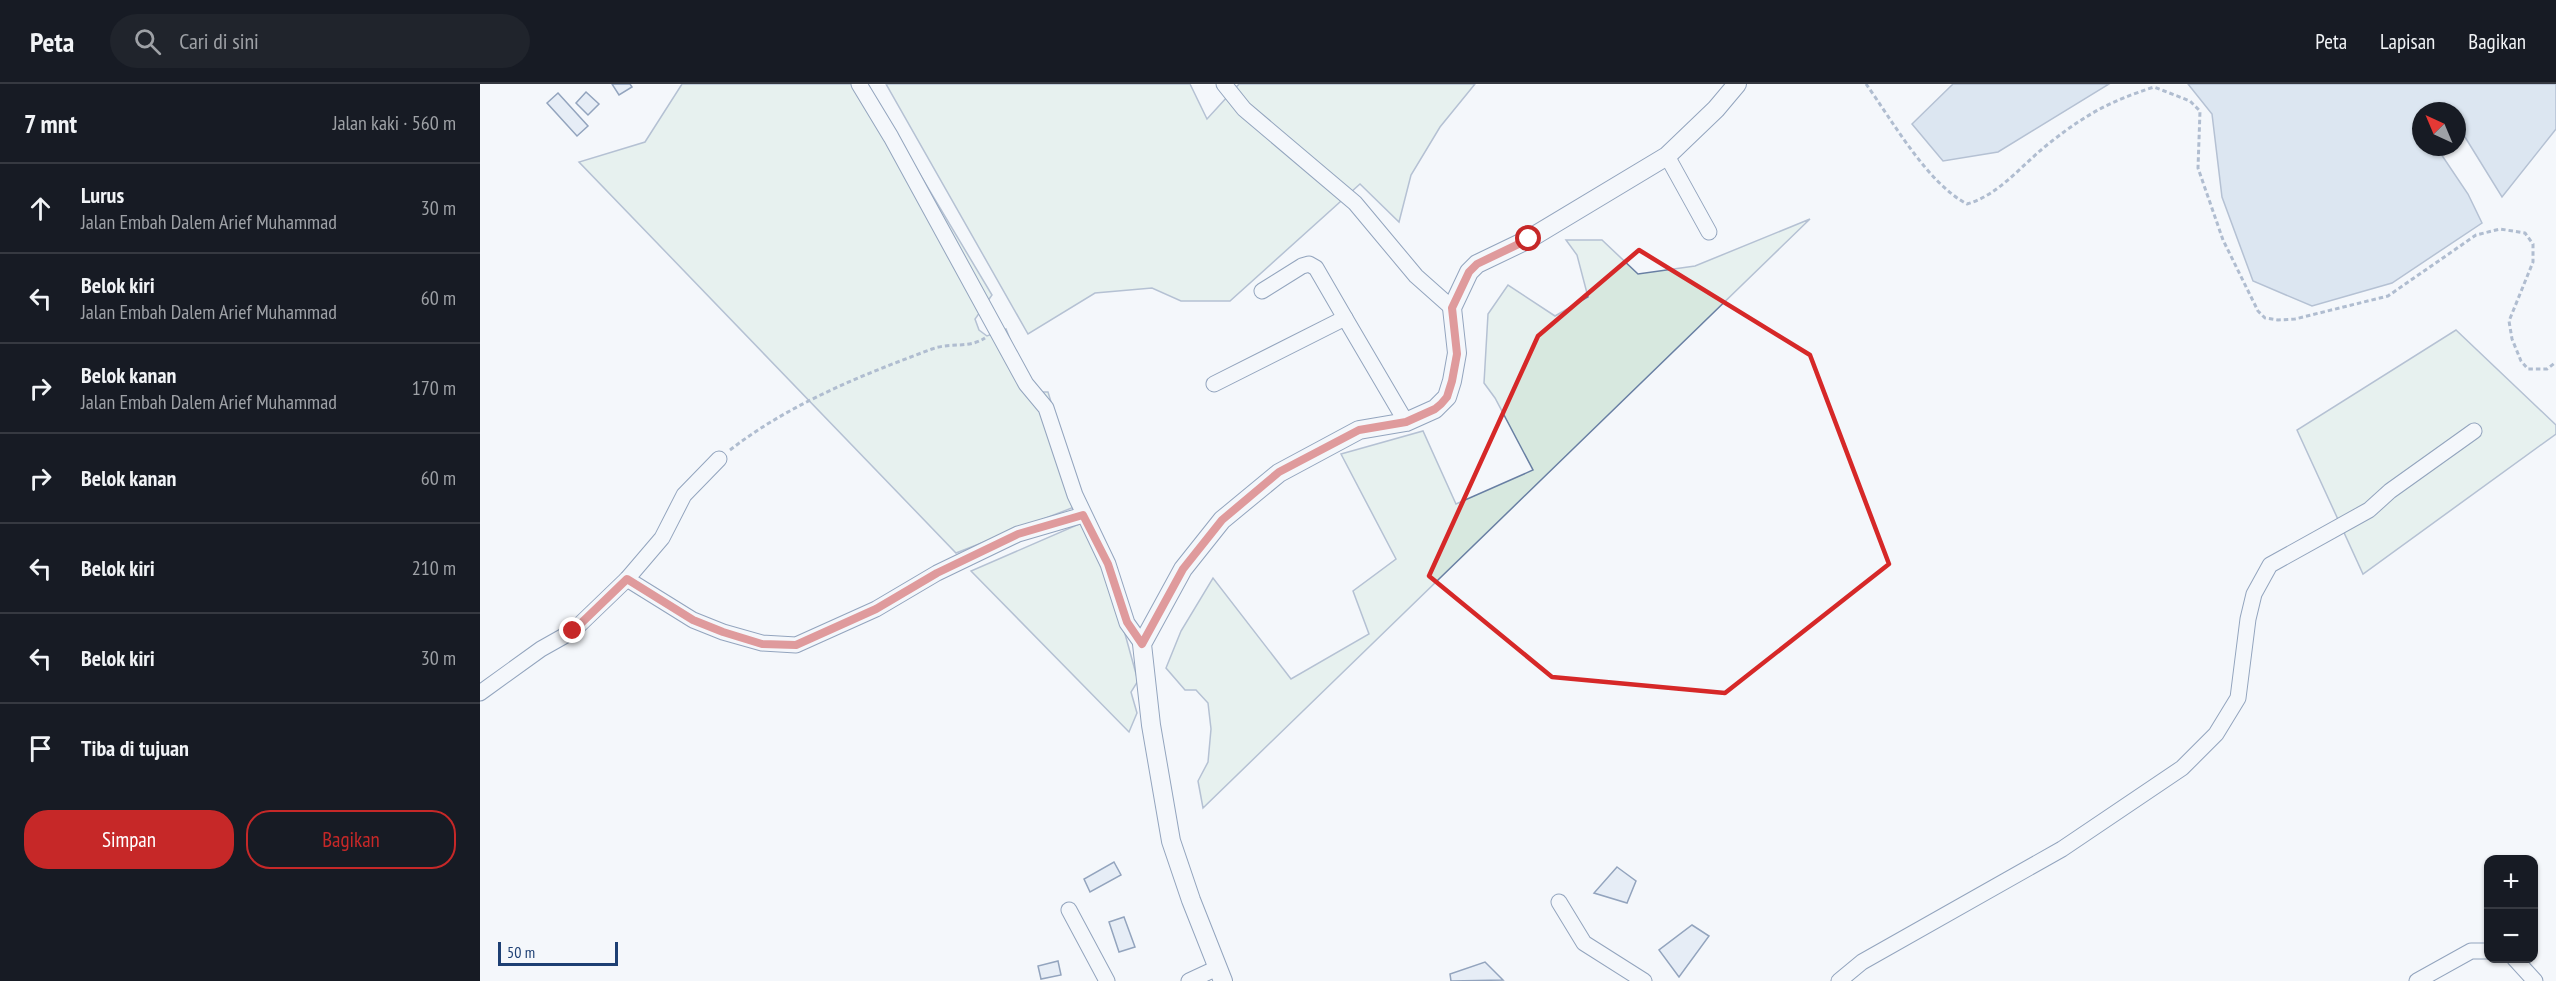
<!DOCTYPE html>
<html lang="id">
<head>
<meta charset="utf-8">
<style>
  body { margin:0; font-family:"PT Sans Narrow",sans-serif; background:#20242c; color:#f1f3f6 }
  .controls { position:absolute; right:18px; bottom:18px; display:grid; overflow:hidden; border-radius:12px; box-shadow:0 2px 4px #0004 }
  .controls button { width:54px; height:54px; display:grid; place-items:center; padding:0; border:0; border-bottom:2px solid #363941; background:#171b24; color:#f1f3f6; font:30px sans-serif }
  .compass { position:absolute; left:1932px; top:18px; width:54px; height:54px; border-radius:50%; background:#171b24; box-shadow:0 2px 4px #0004; rotate:316deg }
  .scale { position:absolute; left:18px; bottom:15px; width:120px; box-sizing:border-box; padding-left:6px; border:3px solid #1d3f73; border-top:0; font-size:16px; line-height:21px; white-space:nowrap; color:#1d3f73; -webkit-text-stroke:4px #f4f7fb; paint-order:stroke }
  .stop { position:absolute; width:18px; height:18px; margin:-14px; border:4px solid #c62828; border-radius:50%; background:#fff }
  .stop.end { background:#c62828; border-color:#fff; box-shadow:0 2px 6px #0008 }
  .list { margin:0; padding:0; list-style:none }
  h2 { display:flex; justify-content:space-between; align-items:center; height:78px; margin:0; padding:0 24px; font-size:26px }
  h2 small { font-size:20px; font-weight:400; color:#9ea1a6 }
  .list li { display:grid; grid-template-columns:39px 1fr auto; gap:18px; align-items:center; box-sizing:border-box; height:90px; padding:0 24px; border-top:2px solid #363941 }
  .list b { display:block; font-size:22px; white-space:nowrap }
  .list p { margin:0; font-size:20px; white-space:nowrap; color:#9ea1a6 }
  .list em { font-size:20px; font-style:normal; color:#9ea1a6 }
  .actions { display:flex; gap:12px; padding:18px 24px }
  .actions a { flex:1; padding:14px 0; border:2px solid #c62828; border-radius:24px; text-align:center; font-size:21px; color:#c62828 }
  .actions .main { background:#c62828; color:#fff }
  .icon { flex:none; width:33px; height:33px; fill:none; stroke:currentColor; stroke-width:2; stroke-linecap:round; stroke-linejoin:round }
  .map { position:relative; flex:none; width:2076px; height:897px; overflow:hidden }
  header { display:flex; align-items:center; gap:36px; box-sizing:border-box; height:84px; padding:0 30px; background:#171b24; border-bottom:2px solid #363941 }
  header strong { font-size:28px }
  nav { display:flex; gap:33px; margin-inline-start:auto; font-size:21px }
  .search { width:420px; height:54px; background:#20242c; display:flex; align-items:center; gap:15px; box-sizing:border-box; padding:0 21px; border-radius:33px; color:#9ea1a6; font-size:22px }
  main { display:flex }
  aside { flex:1; background:#171b24 }
  .map>svg:first-child { display:block }
  .green { fill:#d7e8df; stroke:#687fa3; stroke-width:1.5 }
  .water { fill:#bed0e5; stroke:#687fa3; stroke-width:1.5 }
  .building { fill:#d5e0f0; stroke:#1d3f73; stroke-width:1.5 }
  .lines { fill:none; stroke-linecap:round; stroke-linejoin:round }
  .minor-casing { stroke:#1d3f73; stroke-width:17 }
  .tertiary-casing { stroke:#1d3f73; stroke-width:20 }
  .path { stroke:#5e769c; stroke-width:3; stroke-dasharray:4.5 3; stroke-linecap:butt }
  .minor { stroke:#f4f7fb; stroke-width:15 }
  .tertiary { stroke:#f4f7fb; stroke-width:18 }
  .route { stroke:#c62828; stroke-width:8 }
  .marked { fill:none; stroke:#d62828; stroke-width:4.5; stroke-linejoin:round }
</style>
</head>
<body>
<header>
<strong>Peta</strong>
<div class="search"><svg class="icon" aria-label="search" viewBox="0 0 24 24"><circle cx="10" cy="10" r="6"/><path d="M15 15l6 6"/></svg>Cari di sini</div>
<nav><a>Peta</a><a>Lapisan</a><a>Bagikan</a></nav>
</header>
<main>
<aside>
<h2>7 mnt<small>Jalan kaki · 560 m</small></h2>
<ul class="list">
<li><svg class="icon" aria-label="ahead" viewBox="0 0 24 24"><path d="M12 20V5M6 11l6-6 6 6"/></svg><div><b>Lurus</b><p>Jalan Embah Dalem Arief Muhammad</p></div><em>30 m</em></li>
<li><svg class="icon" aria-label="left" viewBox="0 0 24 24"><path d="M17 20v-9H6M10 6l-5 5 5 5"/></svg><div><b>Belok kiri</b><p>Jalan Embah Dalem Arief Muhammad</p></div><em>60 m</em></li>
<li><svg class="icon" aria-label="right" viewBox="0 0 24 24"><path d="M7 20v-9h11M14 6l5 5-5 5"/></svg><div><b>Belok kanan</b><p>Jalan Embah Dalem Arief Muhammad</p></div><em>170 m</em></li>
<li><svg class="icon" aria-label="right" viewBox="0 0 24 24"><path d="M7 20v-9h11M14 6l5 5-5 5"/></svg><div><b>Belok kanan</b></div><em>60 m</em></li>
<li><svg class="icon" aria-label="left" viewBox="0 0 24 24"><path d="M17 20v-9H6M10 6l-5 5 5 5"/></svg><div><b>Belok kiri</b></div><em>210 m</em></li>
<li><svg class="icon" aria-label="left" viewBox="0 0 24 24"><path d="M17 20v-9H6M10 6l-5 5 5 5"/></svg><div><b>Belok kiri</b></div><em>30 m</em></li>
<li><svg class="icon" aria-label="arrive" viewBox="0 0 24 24"><path d="M6 21V4h12l-3 4 3 4H6"/></svg><div><b>Tiba di tujuan</b></div></li>
</ul>
<div class="actions"><a class="main">Simpan</a><a>Bagikan</a></div>
</aside>
<div class="map">
<svg width="2076" height="897" viewBox="0 0 2076 897">
  <rect width="100%" height="100%" fill="#f4f7fb"/>
  <g class="green">
    <polygon points="202,0 386,0 512,211 495,235 499,246 507,252 526,245 551,308 568,308 602,420 476,469 99,78 165,58"/>
    <polygon points="406,0 710,0 727,35 759,0 995,0 960,43 931,91 919,138 880,100 750,217 701,217 672,204 615,209 548,250"/>
    <polygon points="1330,135 723,724 718,697 728,678 731,645 728,619 716,606 705,606 686,584 701,547 733,494 811,595 889,550 873,507 916,475 861,370 943,347 976,420 1053,386 1015,314 1004,299 1008,230 1028,201 1075,232 1108,213 1097,171 1086,156 1122,156 1158,190 1215,182"/>
    <polygon points="1976,246 2076,341 2076,350 1883,490 1817,346"/>
    <polygon points="613,434 658,597 651,608 657,629 649,648 491,487"/>
  </g>
  <g class="water">
    <polygon points="1473,0 1629,0 1518,68 1463,77 1432,40"/>
    <polygon points="1708,0 2076,0 2076,45 2022,113 1985,53 1977,56 1977,27 1941,27 1941,63 1958,63 1957,64 1988,110 2002,139 1912,199 1832,222 1773,197 1742,113 1732,30"/>
  </g>
  <g class="building">
    <polygon points="132,0 150,0 152,3 139,11"/>
    <polygon points="106,8 119,20 108,31 96,19"/>
    <polygon points="78,9 108,42 97,52 67,19"/>
    <polygon points="634,778 641,791 610,808 604,795"/>
    <polygon points="1137,783 1156,797 1147,819 1114,809"/>
    <polygon points="644,833 655,863 639,868 629,838"/>
    <polygon points="1212,841 1229,852 1199,893 1179,866"/>
    <polygon points="578,877 581,891 561,895 558,882"/>
    <polygon points="1005,878 1023,896 971,897 970,890"/>
  </g>
  <g class="lines">
    <g class="minor-casing">
      <g id="minor">
        <polyline points="379,0 411,53 546,300 566,324 595,411 628,480 647,539 662,560"/>
        <polyline points="744,0 764,25 875,119 936,192 972,224"/>
        <polyline points="1187,72 1229,148"/>
        <polyline points="782,207 822,182 829,180 836,184 865,234"/>
        <polyline points="734,300 865,234 926,338"/>
        <polyline points="147,495 213,536 243,548 282,559 316,561 396,525 457,489 538,450 603,431"/>
        <polyline points="0,609 61,565 93,547 147,495 182,454 204,411 239,375"/>
        <polyline points="1079,818 1104,859 1164,897"/>
        <polyline points="589,826 627,897"/>
        <polyline points="2034,874 2055,897"/>
        <polyline points="709,897 737,884"/>
        <polyline points="1359,897 1382,878 1582,765 1702,684 1736,650 1758,614 1768,535 1774,510 1790,481 1889,426 1910,407 1994,347"/>
        <polyline points="1937,897 1991,867 2008,867"/>
      </g>
    </g>
    <g class="tertiary-casing">
      <polyline id="tertiary" points="743,897 711,816 691,757 671,641 662,560 703,485 742,436 799,389 879,346 926,338 955,325 967,313 972,297 977,269 972,224 989,188 997,180 1049,155 1187,72 1236,25 1257,0"/>
    </g>
    <g class="path">
      <path d="M1386,0c26,36 61,99 101,120 33,-9 58,-43 85,-63 36,-28 59,-40 102,-54l36,14 10,10 -2,57 25,72 35,71 7,7 13,2 17,-1 93,-23 88,-61 24,-6 25,4 8,11v18l-24,59 3,18 9,22 7,8h19l9,-7"/>
      <path d="M250,366c59,-46 132,-75 202,-101 18,-7 36,0 53,-11"/>
    </g>
    <use href="#minor" class="minor"/>
    <use href="#tertiary" class="tertiary"/>
  </g>
  <g class="lines">
    <polyline class="route" points="93,547 147,495 213,536 243,548 282,560 316,561 396,525 457,489 538,450 603,431 628,480 647,538 662,560 703,485 742,436 799,388 879,346 926,338 955,325 961,320 967,313 972,297 977,270 972,224 989,188 997,180 1049,155"/>
  </g>
  <path d="M0 0H2076V897H0ZM1159,166l171,105 79,209 -164,129 -173,-16 -123,-101 109,-240z" fill="#f4f7fb" fill-opacity=".55" fill-rule="evenodd"/>
  <path class="marked" d="M1159,166l171,105 79,209 -164,129 -173,-16 -123,-101 109,-240z"/>
</svg>
<div class="controls">
<button>+</button>
<button>−</button>
</div>
<svg class="compass" viewBox="-18 -18 36 36"><path d="M0-13l5 13h-10z" fill="#e53935"/><path d="M0 13l5-13h-10z" fill="#9ea1a6"/></svg>
<div class="scale">50 m</div>
<div class="stop" style="left:1049px;top:155px"></div>
<div class="stop end" style="left:93px;top:547px"></div>
</div>
</main>
</body>
</html>
